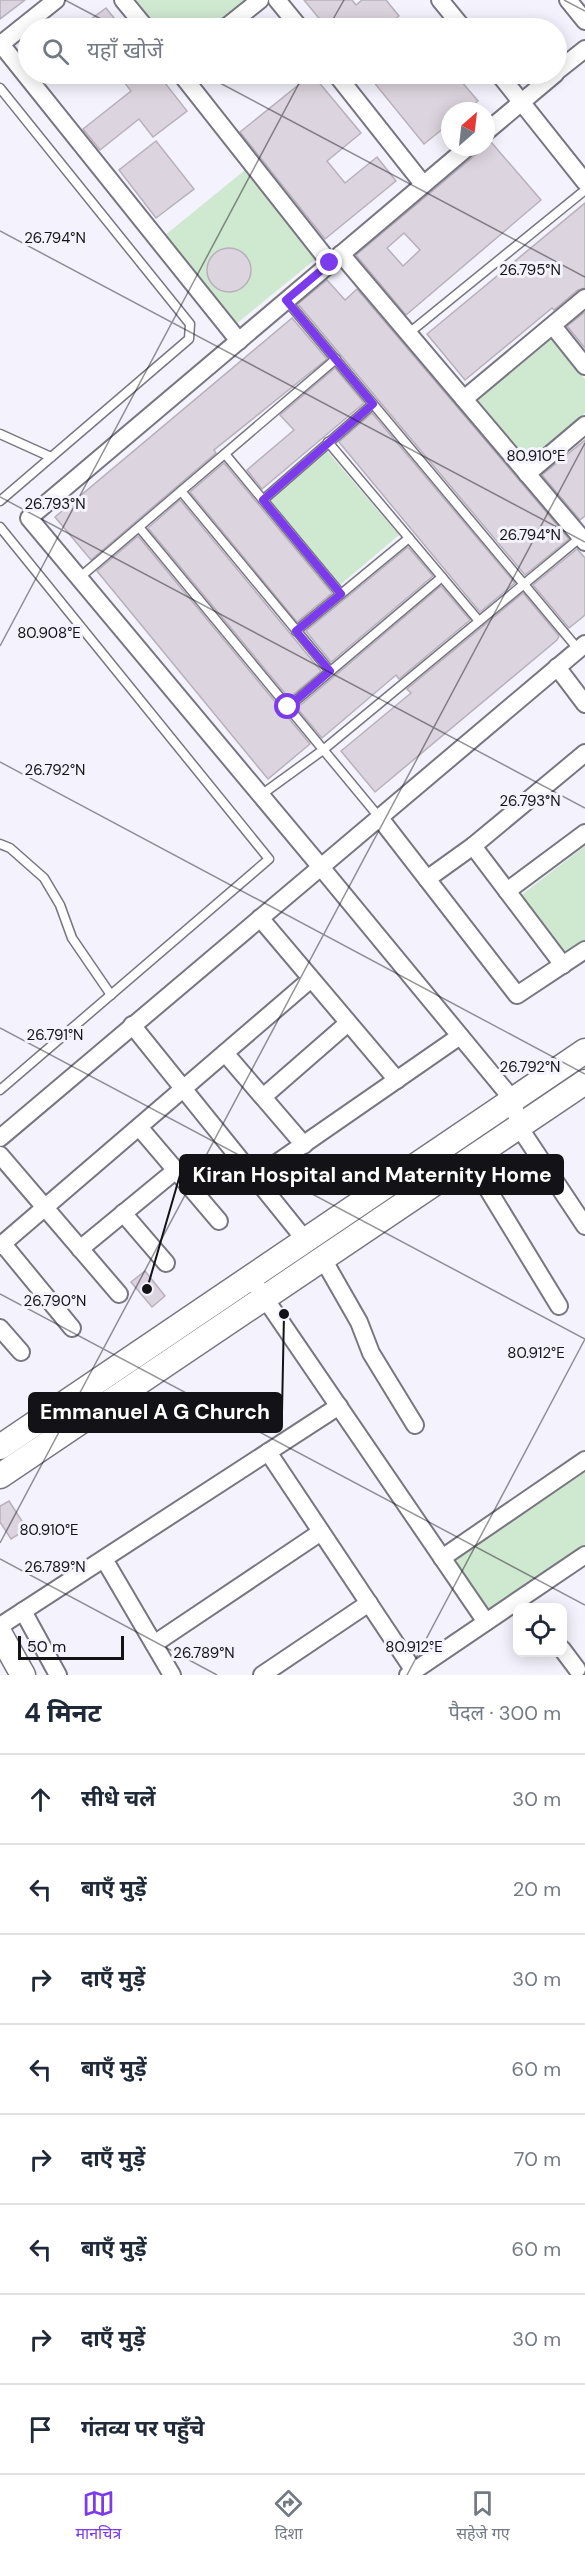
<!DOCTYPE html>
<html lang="hi">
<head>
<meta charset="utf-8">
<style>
  body { margin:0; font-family:"DM Sans","Noto Sans Devanagari",sans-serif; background:#f6f6f7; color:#1f2937 }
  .controls { position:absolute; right:18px; bottom:18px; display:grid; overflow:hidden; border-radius:12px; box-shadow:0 3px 15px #0003 }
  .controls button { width:54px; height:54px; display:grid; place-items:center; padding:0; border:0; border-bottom:2px solid #e0e1e3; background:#fff; color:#1f2937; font:30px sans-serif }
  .compass { position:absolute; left:441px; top:102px; width:54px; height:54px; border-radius:50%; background:#fff; box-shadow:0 3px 15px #0003; rotate:28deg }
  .scale { position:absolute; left:18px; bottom:15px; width:106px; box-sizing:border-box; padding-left:6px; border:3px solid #131216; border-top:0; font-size:16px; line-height:21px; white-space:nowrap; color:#131216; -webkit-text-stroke:4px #f4f3fd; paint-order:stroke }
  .stop { position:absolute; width:18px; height:18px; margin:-14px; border:4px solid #7c3aed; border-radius:50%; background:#fff }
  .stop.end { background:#7c3aed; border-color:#fff; box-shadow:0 2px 6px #0008 }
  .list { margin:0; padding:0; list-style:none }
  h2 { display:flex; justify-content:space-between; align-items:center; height:78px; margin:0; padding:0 24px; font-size:26px }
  h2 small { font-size:20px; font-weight:400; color:#747a83 }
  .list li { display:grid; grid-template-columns:39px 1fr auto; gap:18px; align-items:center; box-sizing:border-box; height:90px; padding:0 24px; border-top:2px solid #e0e1e3 }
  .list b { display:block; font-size:22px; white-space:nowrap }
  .list em { font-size:20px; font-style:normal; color:#747a83 }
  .icon { flex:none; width:33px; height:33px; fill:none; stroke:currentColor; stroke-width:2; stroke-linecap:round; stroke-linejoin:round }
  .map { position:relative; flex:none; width:585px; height:1675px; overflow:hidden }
  .search { position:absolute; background:#fff; box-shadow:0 3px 15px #0003; left:18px; right:18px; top:18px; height:66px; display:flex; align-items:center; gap:15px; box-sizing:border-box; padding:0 21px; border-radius:33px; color:#747a83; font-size:22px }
  .sheet { height:798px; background:#fff }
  nav { display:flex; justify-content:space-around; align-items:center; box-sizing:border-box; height:84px; border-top:2px solid #e0e1e3; background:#fff; font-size:16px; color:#747a83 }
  nav a { display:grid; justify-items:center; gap:3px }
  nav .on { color:#7c3aed }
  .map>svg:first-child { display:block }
  .green { fill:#cfe8d0 }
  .building { fill:#dcd4de; stroke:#b8b0ba; stroke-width:1.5; fill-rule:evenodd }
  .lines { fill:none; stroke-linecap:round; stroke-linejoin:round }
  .lane-casing { stroke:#787681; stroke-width:11 }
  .street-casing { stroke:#787681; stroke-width:20 }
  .secondary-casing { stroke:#787681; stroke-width:27 }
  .lane { stroke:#fff; stroke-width:8 }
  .street { stroke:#fff; stroke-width:16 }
  .secondary { stroke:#fff; stroke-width:24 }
  .route { stroke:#7c3aed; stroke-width:8 }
  .ticks { fill:none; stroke:#131216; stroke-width:1.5; stroke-opacity:0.45 }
  .ticks-label { font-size:15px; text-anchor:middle; fill:#131216; stroke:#f4f3fd; stroke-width:6; stroke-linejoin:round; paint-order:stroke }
  .leader { fill:none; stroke:#131216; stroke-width:2 }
  .callout-dot { fill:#131216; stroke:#f4f3fd; stroke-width:2 }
  .callout { fill:#131216; stroke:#131216; stroke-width:2 }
  .callout-label { font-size:21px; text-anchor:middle; font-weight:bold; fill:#fff }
</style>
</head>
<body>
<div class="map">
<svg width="585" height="1675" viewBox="0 0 585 1675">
  <rect width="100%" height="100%" fill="#f4f3fd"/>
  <g class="green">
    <polygon points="136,0 246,0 209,28 158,28"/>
    <polygon points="245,170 317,258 236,324 164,236"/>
    <polygon points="551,339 585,379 585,413 527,461 477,401"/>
    <polygon points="327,451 399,535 340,585 269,501"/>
    <polygon points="585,846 585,941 564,956 520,896"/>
    <polygon points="585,1468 585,1545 488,1610 452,1558"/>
  </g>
  <g class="building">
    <polygon points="0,0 25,0 0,19"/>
    <polygon points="304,0 352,0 356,5 362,0 386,0 399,16 384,28 327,28"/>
    <polygon points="106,8 122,28 79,28"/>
    <polygon points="118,74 158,74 187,111 153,137 139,119 100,150 83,129 131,91"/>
    <polygon points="312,74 361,133 327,161 345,183 377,157 396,181 325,239 240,132"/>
    <polygon points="381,74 455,74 478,101 465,111 450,111 450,123 424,144 372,80"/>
    <polygon points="156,141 194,189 156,218 119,170"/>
    <path d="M491,142l50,58 -135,115 -50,-60zM404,233l16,17 -17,16 -16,-18z"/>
    <polygon points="585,203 585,288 578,290 554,310 552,308 465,380 427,334"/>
    <circle cx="229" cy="270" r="22"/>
    <polygon points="327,280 345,300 357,289 569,539 525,575 298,304"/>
    <polygon points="585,312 585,348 567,326"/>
    <polygon points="292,318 327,359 214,450 216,453 91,560 55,517"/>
    <polygon points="335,368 364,403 262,489 247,470 294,430 280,415"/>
    <polygon points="372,413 515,583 480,612 339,442"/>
    <polygon points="585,440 585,516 580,520 542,475"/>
    <polygon points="224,463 332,593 297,622 190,492"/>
    <polygon points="180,500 321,671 289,698 148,528"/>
    <polygon points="138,536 310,744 268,779 97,571"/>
    <polygon points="408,547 433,576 331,662 306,631"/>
    <polygon points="577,549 585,558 585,615 569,628 533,585"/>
    <polygon points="441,586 470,620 399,679 396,675 322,738 297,708"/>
    <polygon points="523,593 559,636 557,640 375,792 341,751 411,693 407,689"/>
    <polygon points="145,1271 165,1296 152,1307 131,1282"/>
    <polygon points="9,1501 27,1529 11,1539 0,1522 0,1506"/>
  </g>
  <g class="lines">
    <g class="lane-casing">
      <g id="lane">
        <polyline points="0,88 190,324 189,339 0,501"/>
        <polyline points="286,300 578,649"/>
        <polyline points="409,333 585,190"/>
        <polyline points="0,434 51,457"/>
        <polyline points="328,442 479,621"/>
        <polyline points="225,454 341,594"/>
        <polyline points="181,491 330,671"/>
        <polyline points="263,500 373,404"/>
        <polyline points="0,527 269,859 0,1090"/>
        <polyline points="139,527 379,817"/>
        <polyline points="79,578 336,359"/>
        <polyline points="296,631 409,538"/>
        <polyline points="288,707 442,577"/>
        <polyline points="261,795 323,750 581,537"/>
        <polyline points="0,844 10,848 44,878 60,905 72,938 111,995"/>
      </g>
    </g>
    <g class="street-casing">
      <g id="street">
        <polyline points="123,0 146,28"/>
        <polyline points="277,0 300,28"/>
        <polyline points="440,0 463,28"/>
        <polyline points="568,0 585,21"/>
        <polyline points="225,28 260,0"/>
        <polyline points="0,43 239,341"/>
        <polyline points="1,44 56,0"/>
        <polyline points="556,72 585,49"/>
        <polyline points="181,74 330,263"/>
        <polyline points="336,74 423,184"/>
        <polyline points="499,74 585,182"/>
        <polyline points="486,132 555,74"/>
        <polyline points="468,147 29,518 320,866 513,1100 519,1127 585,1226"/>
        <polyline points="341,254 585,542"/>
        <polyline points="553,326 585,366"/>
        <polyline points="464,399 585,298"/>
        <polyline points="527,474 585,425"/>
        <polyline points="557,667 585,704"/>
        <polyline points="379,817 517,995 585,950"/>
        <polyline points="473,846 563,965"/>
        <polyline points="427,879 473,846 585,753"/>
        <polyline points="507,891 585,833"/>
        <polyline points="260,918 397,1080"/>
        <polyline points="132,1025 306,1241"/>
        <polyline points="225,1053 304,1145"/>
        <polyline points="263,1097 348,1023"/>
        <polyline points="139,1127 219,1221"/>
        <polyline points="0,1138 585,644"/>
        <polyline points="0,1155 119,1294"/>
        <polyline points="470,1160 559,1306"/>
        <polyline points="255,1178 460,1036"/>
        <polyline points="123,1213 166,1263"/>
        <polyline points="3,1244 72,1328"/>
        <polyline points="0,1246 311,979"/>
        <polyline points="80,1249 176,1170"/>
        <polyline points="323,1259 359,1322 371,1353 415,1425"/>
        <polyline points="251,1278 486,1622"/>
        <polyline points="0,1328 21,1352"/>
        <polyline points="268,1452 414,1671"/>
        <polyline points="442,1558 585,1460"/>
        <polyline points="104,1559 172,1675"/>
        <polyline points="23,1611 58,1675"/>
        <polyline points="0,1626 339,1406"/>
        <polyline points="154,1644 321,1532"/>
        <polyline points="562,1649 577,1669"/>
        <polyline points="262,1675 369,1603"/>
        <polyline points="408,1675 585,1555"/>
      </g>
    </g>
    <g class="secondary-casing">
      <g id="secondary">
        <polyline points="0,1447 585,1051"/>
        <polyline points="0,1476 585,1082"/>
        <polyline points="0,1634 23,1675"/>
      </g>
    </g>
    <use href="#lane" class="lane"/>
    <use href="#street" class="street"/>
    <use href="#secondary" class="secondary"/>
  </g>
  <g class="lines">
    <polyline class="route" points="288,707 330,671 296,631 341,594 263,500 373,404 286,300 330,263"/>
  </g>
  <path class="ticks" d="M65,0l53,28M564,0l21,11M328,28l16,-28M203,74l382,203M0,231l585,311M0,497l585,311M0,646l304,-572M0,762l585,312M0,1028l585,311M0,1294l585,311M0,1543l585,-1100M0,1559l217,116M407,1675l178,-336"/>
  <g class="ticks-label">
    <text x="55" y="243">26.794°N</text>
    <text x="530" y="275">26.795°N</text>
    <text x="536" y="461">80.910°E</text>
    <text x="55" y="509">26.793°N</text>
    <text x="530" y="540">26.794°N</text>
    <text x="49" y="638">80.908°E</text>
    <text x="55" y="775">26.792°N</text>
    <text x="530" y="806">26.793°N</text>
    <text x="55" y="1040">26.791°N</text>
    <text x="530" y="1072">26.792°N</text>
    <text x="55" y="1306">26.790°N</text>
    <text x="536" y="1358">80.912°E</text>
    <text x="49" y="1535">80.910°E</text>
    <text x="55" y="1572">26.789°N</text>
    <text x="414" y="1652">80.912°E</text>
    <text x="204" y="1658">26.789°N</text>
  </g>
  <path class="leader" d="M147 1289L180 1175M284 1314L282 1412"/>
  <g class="callout-dot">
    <circle cx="147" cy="1289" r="6"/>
    <circle cx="284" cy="1314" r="6"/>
  </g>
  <g class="callout">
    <rect x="180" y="1155" width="383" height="39" rx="6"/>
    <rect x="29" y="1393" width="253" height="39" rx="6"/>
  </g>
  <g class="callout-label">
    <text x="372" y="1182">Kiran Hospital and Maternity Home</text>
    <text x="155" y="1419">Emmanuel A G Church</text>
  </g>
</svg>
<div class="controls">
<button><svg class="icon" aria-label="locate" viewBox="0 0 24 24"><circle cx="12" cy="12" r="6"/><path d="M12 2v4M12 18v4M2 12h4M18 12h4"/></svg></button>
</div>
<svg class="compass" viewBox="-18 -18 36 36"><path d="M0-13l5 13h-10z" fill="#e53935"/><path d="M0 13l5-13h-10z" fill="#747a83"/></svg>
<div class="scale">50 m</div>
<div class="stop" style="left:288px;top:707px"></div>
<div class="stop end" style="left:330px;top:263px"></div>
<div class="search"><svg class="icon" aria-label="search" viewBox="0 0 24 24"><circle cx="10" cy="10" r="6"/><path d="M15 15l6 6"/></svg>यहाँ खोजें</div>
</div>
<section class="sheet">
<h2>4 मिनट<small>पैदल · 300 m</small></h2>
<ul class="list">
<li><svg class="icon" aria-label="ahead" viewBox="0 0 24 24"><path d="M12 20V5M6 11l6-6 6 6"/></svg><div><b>सीधे चलें</b></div><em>30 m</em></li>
<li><svg class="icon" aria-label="left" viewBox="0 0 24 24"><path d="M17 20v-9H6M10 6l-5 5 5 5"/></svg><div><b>बाएँ मुड़ें</b></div><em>20 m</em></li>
<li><svg class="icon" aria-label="right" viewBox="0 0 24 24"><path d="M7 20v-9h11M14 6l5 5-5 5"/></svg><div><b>दाएँ मुड़ें</b></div><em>30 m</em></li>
<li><svg class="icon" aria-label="left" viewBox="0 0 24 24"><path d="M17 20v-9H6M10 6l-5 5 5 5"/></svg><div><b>बाएँ मुड़ें</b></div><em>60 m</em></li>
<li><svg class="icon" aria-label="right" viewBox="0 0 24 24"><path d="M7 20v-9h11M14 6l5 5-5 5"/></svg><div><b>दाएँ मुड़ें</b></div><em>70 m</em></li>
<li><svg class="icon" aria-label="left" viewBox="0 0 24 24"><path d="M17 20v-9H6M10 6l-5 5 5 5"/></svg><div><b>बाएँ मुड़ें</b></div><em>60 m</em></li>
<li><svg class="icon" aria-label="right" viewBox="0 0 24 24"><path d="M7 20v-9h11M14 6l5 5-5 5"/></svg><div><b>दाएँ मुड़ें</b></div><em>30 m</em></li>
<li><svg class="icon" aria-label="arrive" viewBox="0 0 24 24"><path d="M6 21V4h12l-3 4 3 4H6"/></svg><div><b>गंतव्य पर पहुँचे</b></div></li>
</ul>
</section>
<nav>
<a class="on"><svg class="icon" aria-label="map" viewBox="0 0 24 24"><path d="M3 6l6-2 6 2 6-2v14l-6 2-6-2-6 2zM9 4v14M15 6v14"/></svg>मानचित्र</a>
<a><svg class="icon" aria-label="directions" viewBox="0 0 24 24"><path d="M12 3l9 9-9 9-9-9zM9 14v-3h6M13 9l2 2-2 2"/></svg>दिशा</a>
<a><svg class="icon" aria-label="saved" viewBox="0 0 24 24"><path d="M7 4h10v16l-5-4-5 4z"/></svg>सहेजे गए</a>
</nav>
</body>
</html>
